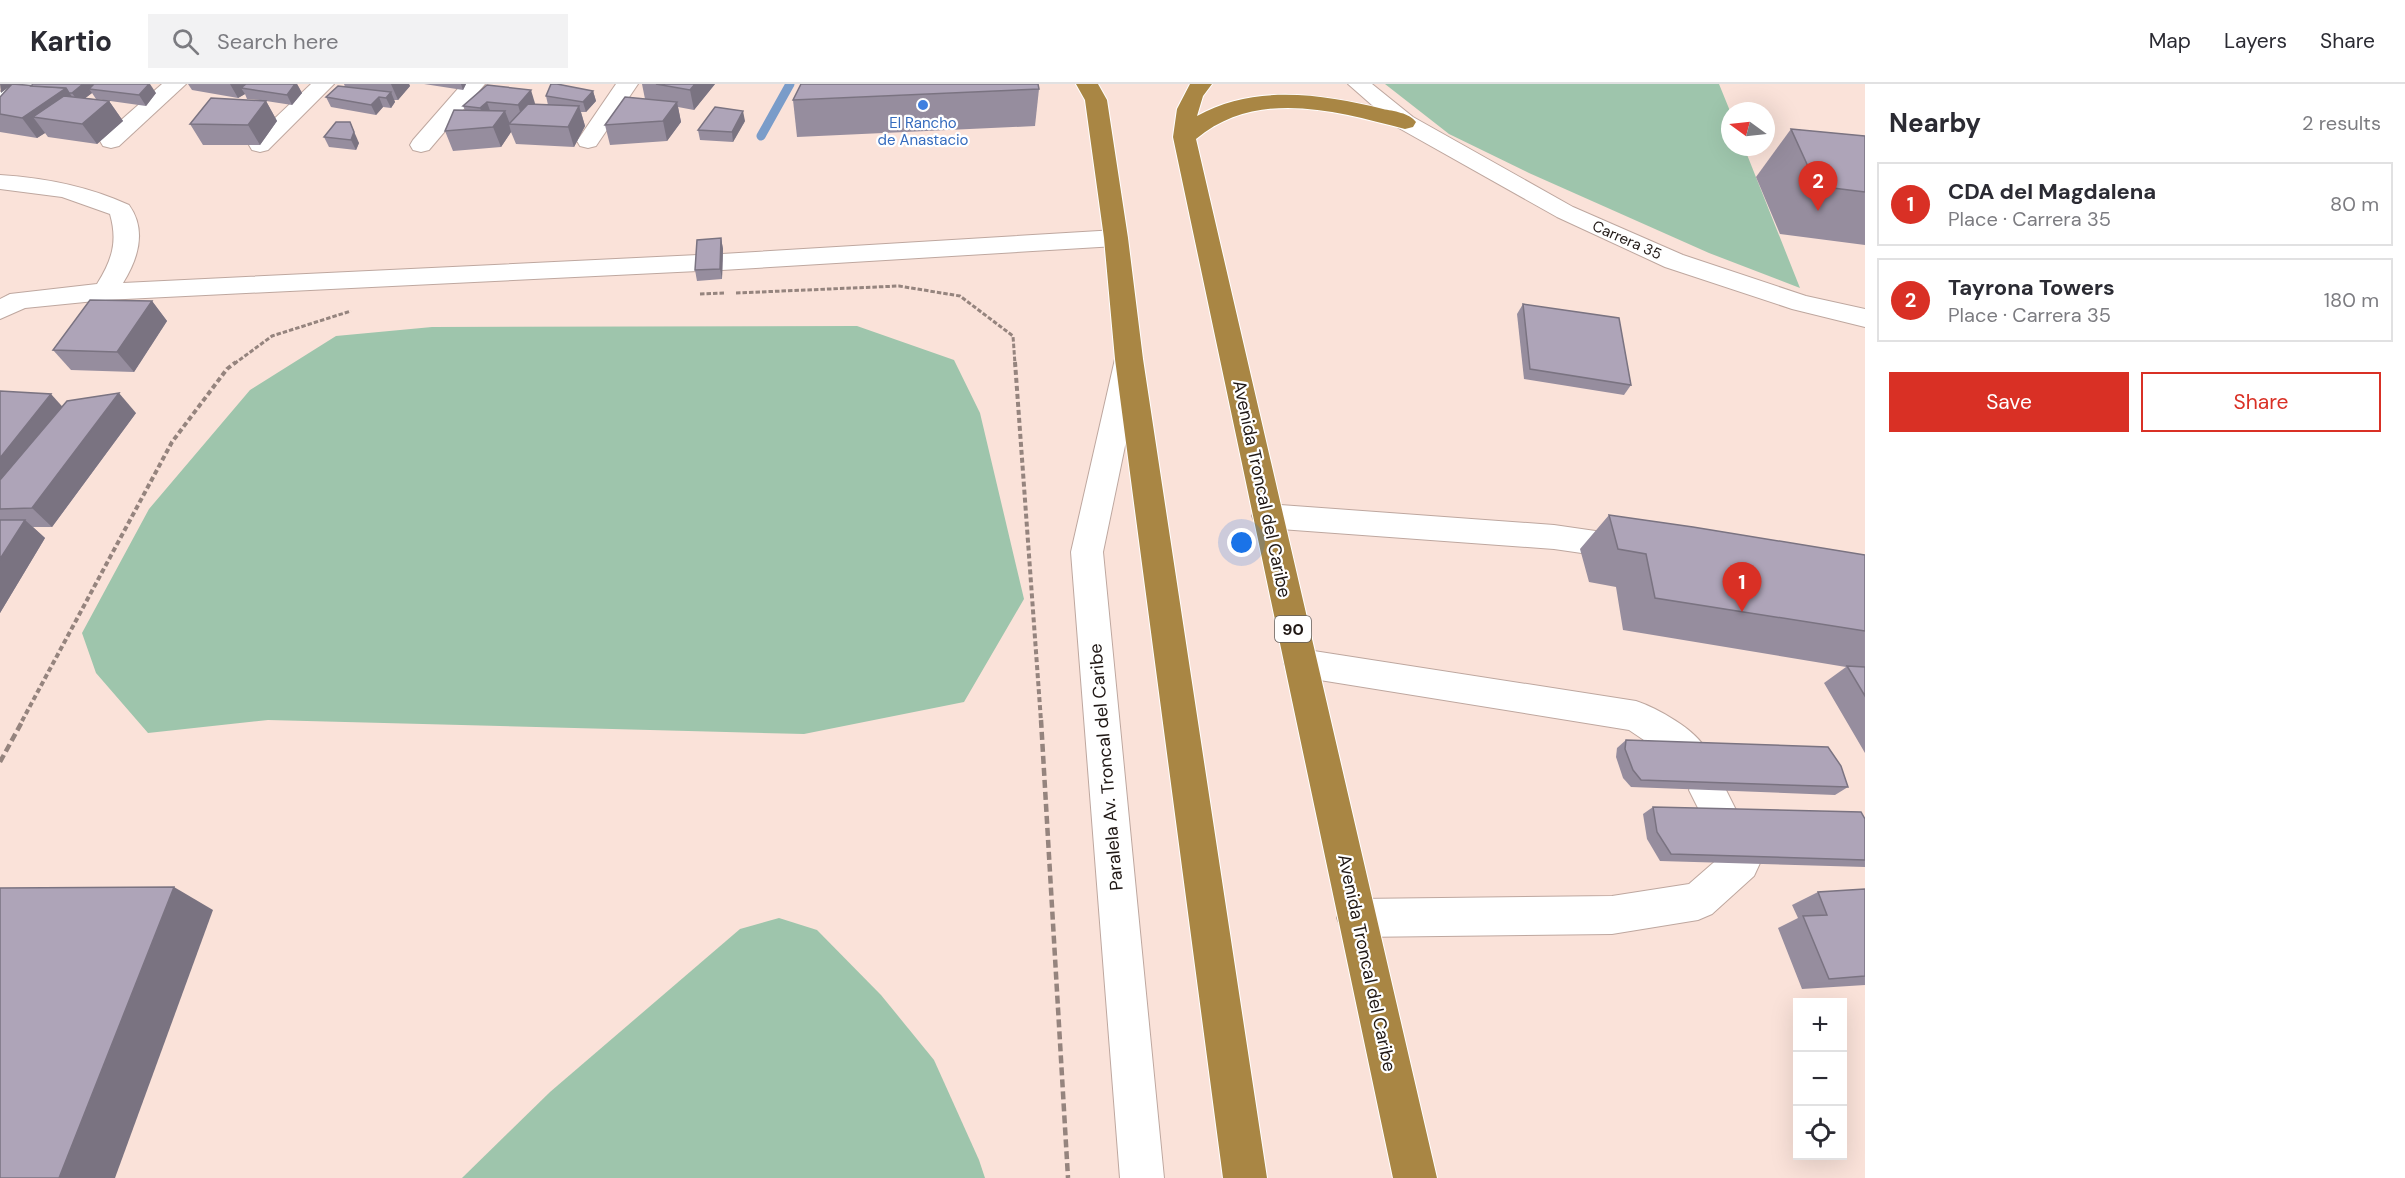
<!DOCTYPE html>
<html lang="en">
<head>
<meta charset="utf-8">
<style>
  body { margin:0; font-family:"DM Sans",sans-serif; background:#f2f2f3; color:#2b2b33 }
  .controls { position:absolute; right:18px; bottom:18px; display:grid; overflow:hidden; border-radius:0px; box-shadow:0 6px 24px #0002 }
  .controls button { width:54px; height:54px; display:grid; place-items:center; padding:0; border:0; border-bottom:2px solid #e1e1e2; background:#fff; color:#2b2b33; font:30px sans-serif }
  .compass { position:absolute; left:1721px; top:18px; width:54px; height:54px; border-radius:50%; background:#fff; box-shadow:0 6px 24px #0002; rotate:285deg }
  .you { position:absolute; left:1242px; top:459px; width:21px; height:21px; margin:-15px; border:4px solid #fff; border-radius:50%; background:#1a73e8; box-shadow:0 0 0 9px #1a73e833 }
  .badge { display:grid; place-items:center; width:39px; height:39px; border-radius:50%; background:#d93025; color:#fff; font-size:20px; font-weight:700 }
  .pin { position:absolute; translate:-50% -50px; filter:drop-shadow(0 2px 3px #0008) }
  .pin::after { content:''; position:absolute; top:32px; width:21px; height:18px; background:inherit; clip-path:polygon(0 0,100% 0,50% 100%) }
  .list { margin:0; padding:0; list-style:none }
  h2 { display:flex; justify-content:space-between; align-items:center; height:78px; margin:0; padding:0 24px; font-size:26px }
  h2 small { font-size:20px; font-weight:400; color:#7c7c81 }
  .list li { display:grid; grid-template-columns:39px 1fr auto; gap:18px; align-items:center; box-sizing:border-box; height:84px; margin:0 12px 12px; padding:0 12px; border:2px solid #e1e1e2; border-radius:0px }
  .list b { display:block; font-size:22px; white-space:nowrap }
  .list p { margin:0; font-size:20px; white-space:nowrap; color:#7c7c81 }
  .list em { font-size:20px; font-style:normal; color:#7c7c81 }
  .actions { display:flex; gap:12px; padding:18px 24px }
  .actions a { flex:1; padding:14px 0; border:2px solid #d93025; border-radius:0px; text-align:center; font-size:21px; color:#d93025 }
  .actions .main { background:#d93025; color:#fff }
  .icon { flex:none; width:33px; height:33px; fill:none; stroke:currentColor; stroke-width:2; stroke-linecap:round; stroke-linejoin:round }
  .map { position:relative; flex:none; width:1865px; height:1094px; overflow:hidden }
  header { display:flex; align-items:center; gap:36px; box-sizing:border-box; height:84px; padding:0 30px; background:#fff; border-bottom:2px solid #e1e1e2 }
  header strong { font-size:28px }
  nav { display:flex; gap:33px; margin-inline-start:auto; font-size:21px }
  .search { width:420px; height:54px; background:#f2f2f3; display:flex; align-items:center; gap:15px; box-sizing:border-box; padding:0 21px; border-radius:0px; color:#7c7c81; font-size:22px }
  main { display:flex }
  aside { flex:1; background:#fff }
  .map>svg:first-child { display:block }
  .green { fill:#9ec5ac }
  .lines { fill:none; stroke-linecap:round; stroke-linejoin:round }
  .stream { stroke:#7a9cc9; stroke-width:9 }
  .minor-casing { stroke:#bea79f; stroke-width:2 }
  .highway-casing { stroke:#fff; stroke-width:2 }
  .path-far2 { stroke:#95847e; stroke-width:3; stroke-dasharray:4.5 2; stroke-linecap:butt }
  .path-far1 { stroke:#95847e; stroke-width:4; stroke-dasharray:5 3; stroke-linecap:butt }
  .path { stroke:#95847e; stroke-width:4.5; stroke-dasharray:8 4; stroke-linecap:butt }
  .minor { fill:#fff; fill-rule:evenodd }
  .highway { fill:#a98644; fill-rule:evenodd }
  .wall { fill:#968d9e }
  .shaded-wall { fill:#7a7381 }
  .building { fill:#aea4b8; stroke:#7a7381; stroke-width:1.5 }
  .shop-dot { fill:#3f7fe0; stroke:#fff; stroke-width:2 }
  .labels { text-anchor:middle; stroke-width:4.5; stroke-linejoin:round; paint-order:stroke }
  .far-shop-label { font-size:15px; fill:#366cbe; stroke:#fff }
  .far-street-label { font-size:15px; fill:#1f1714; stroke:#fff }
  .shield { fill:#fff; stroke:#625d5a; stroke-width:1.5 }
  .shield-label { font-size:16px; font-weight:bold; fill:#1f1714 }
  .street-label { font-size:18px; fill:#1f1714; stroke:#fff }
</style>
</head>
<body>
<header>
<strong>Kartio</strong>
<div class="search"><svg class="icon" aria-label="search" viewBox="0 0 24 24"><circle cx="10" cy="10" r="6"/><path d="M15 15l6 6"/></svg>Search here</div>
<nav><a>Map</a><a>Layers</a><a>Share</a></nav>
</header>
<main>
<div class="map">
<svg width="1865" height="1094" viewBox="0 0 1865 1094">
  <rect width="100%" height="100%" fill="#fae2d9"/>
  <g class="green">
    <polygon points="1385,0 1719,0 1730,27 1730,63 1744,63 1800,204 1709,169 1529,89 1449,50"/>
    <polygon points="857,242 954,276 980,329 1024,515 964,618 804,650 268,636 148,649 96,589 82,549 149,425 250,306 336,252 432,243"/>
    <polygon points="779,834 817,846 881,911 934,976 979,1076 985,1094 462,1094 550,1008 740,845"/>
  </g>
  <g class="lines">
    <polyline class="stream" points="761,52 790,0"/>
    <g class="minor-casing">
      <g id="minor">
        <polygon points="11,0 35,0 8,24 0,26 0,8"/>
        <polygon points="162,0 186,0 119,62 111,64 103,62 100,57 103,52"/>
        <polygon points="311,0 334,0 268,66 260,68 252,66 249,61 252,56"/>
        <polygon points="462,0 485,0 429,66 421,68 413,66 410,61 413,56"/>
        <polygon points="616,0 638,0 596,62 588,64 580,62 577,57"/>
        <polygon points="1348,0 1372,0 1413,33 1573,123 1683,171 1806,212 1865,225 1865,243 1792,225 1665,183 1557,133 1397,43"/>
        <path d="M0,91c45,3 88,11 129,30 18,25 9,54 -6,78l575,-28 9,2 3,5 3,-6 9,-2 394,-24 9,3 3,5 -3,5 -9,3 -394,24 -9,-2 -3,-5 -3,6 -9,2 -593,29 -80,8 -25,11v-20l10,-5 87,-10c15,-24 21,-42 13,-70l-48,-17 -62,-8z"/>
        <polygon points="1129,266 1139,268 1143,275 1103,468 1164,1094 1120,1094 1071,468 1115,275 1119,268"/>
        <polygon points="1267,420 1554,441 1630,452 1641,455 1646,464 1641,473 1630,476 1554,465 1267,444 1256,440 1252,432 1256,424"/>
        <path d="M1301,565l335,52c21,7 61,29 70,49l-5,11 -13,5 -13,-5 -46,-31 -328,-53 -12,-4 -5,-10 5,-10z"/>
        <polygon points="1707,689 1720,694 1739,732 1734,744 1721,749 1708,744 1689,706 1694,694"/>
        <polygon points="1741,761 1754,766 1760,779 1754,792 1712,830 1698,836 1612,850 1357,853 1343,848 1337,834 1343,820 1357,815 1612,812 1689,800 1728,766"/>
      </g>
    </g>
    <g class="highway-casing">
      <g id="highway">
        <polygon points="1076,0 1098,0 1107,16 1128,154 1143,275 1267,1094 1223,1094 1115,275 1104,154 1085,16"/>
        <path d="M1190,0h22l-9,12 -6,20c57,-32 125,-22 186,-7 10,2 27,4 33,13l-3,5 -8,2c-69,-18 -148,-41 -209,10l241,1039h-44l-220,-1041 4,-28z"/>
      </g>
    </g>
    <g class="path-far2">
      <polyline points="736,209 899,202 960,212 1013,252 1015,280"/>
      <polyline points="700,210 726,209"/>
      <polyline points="234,280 272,252 351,227"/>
    </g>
    <g class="path-far1">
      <polyline points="1015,278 1041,637"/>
      <polyline points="22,637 172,358 227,285 236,278"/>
    </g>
    <g class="path">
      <polyline points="1041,636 1068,1094"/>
      <polyline points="0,678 23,636"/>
    </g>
    <use href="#minor" class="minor"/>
    <use href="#highway" class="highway"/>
  </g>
  <g class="wall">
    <polygon points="12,0 156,9 146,22 96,15 92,9 85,14 109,17 123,37 97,60 48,53 45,49 37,54 0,48 0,13"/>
    <polygon points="188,0 297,0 302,9 292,21 266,17 277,37 260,61 203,61 190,40 260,16 247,15 245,10 238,14 192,6"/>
    <polygon points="344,0 409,0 410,2 398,16 394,16 395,18 391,24 383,23 376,31 331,23 326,13 345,3"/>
    <polygon points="424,0 466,0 463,6"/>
    <polygon points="642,0 715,0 694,26 678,23 681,38 667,57 610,61 605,41 645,15"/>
    <polygon points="487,1 535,20 548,21 546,12 593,7 596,17 586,28 581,28 585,42 574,63 516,60 511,48 501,63 453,67 445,47 465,26 463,22"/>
    <polygon points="1039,5 1035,42 797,53 793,16"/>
    <polygon points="745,37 733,58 700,56 698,46"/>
    <polygon points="336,38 359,59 356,66 329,63 324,53"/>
    <polygon points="1791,45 1865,52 1865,161 1780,150 1756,93"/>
    <polygon points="721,154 723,165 722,195 697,197 695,186"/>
    <polygon points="152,217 167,237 134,288 71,286 53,266"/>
    <polygon points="1523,220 1631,301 1624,311 1524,295 1517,230"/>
    <polygon points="0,307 63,323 136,329 52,443 33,443 45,454 0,529"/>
    <polygon points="1609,431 1865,471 1865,669 1824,599 1846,583 1623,546 1616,503 1589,498 1580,465"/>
    <polygon points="1626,656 1848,703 1835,711 1631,703 1623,694 1616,673 1617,664"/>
    <polygon points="1653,723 1865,735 1865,783 1660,777 1647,755 1643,730"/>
    <polygon points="1865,805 1865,901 1802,905 1778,844 1798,834 1792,821 1818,808"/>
  </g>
  <g class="shaded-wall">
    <polygon points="0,0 13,0 1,9"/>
    <polygon points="83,0 97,0 89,5 92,9 79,19 72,9"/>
    <polygon points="149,0 150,0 156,9 146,22 139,11"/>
    <polygon points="230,0 267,0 241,4 245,10 238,14"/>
    <polygon points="295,0 297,0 302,9 292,21 287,11"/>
    <polygon points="391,0 409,0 410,2 398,16"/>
    <polygon points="461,0 466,0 463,6"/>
    <polygon points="695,0 715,0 694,26 690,6"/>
    <polygon points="66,4 80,24 33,33 45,49 37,54 22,34"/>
    <polygon points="531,6 537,26 524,41 518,21"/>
    <polygon points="593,7 596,17 586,28 583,18"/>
    <polygon points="391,8 395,18 391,24 386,14"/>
    <polygon points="379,13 383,23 376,31 371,21"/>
    <polygon points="109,17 123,37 97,60 82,40"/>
    <polygon points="266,17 277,37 260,61 248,41"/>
    <polygon points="487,18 494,38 488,44 480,24"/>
    <polygon points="677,18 681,38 667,57 663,37"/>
    <polygon points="579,22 585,42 574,63 568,43"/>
    <polygon points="505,27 510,40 509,40 511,48 501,63 493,43"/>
    <polygon points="743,27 745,37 733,58 732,48"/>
    <polygon points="350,38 359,59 356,66 351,56"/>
    <polygon points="721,154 723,165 722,195 720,185"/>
    <polygon points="152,217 167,237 134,288 117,268"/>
    <polygon points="119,309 136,329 52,443 32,424"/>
    <polygon points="51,310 69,330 0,416 0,374"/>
    <polygon points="25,436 45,454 0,529 0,475"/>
    <polygon points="174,803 213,826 115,1094 59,1094"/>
  </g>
  <g class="building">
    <polygon points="12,0 66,4 22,34 0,30 0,13"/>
    <polygon points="33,0 83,0 72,9 69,9 66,4 31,2"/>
    <polygon points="94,0 149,0 139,11 89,5"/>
    <polygon points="246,0 295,0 287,11 241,4"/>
    <polygon points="551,0 557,0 593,7 583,18 546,12"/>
    <polygon points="656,0 695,0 690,6"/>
    <polygon points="801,0 1038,0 1039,5 793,16"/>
    <polygon points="487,1 531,6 518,21 487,18 480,24 463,22"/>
    <polygon points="338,2 391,8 386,14 379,13 371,21 326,13"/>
    <polygon points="64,12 109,17 82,40 33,33"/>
    <polygon points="625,13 677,18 663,37 605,41"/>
    <polygon points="211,14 266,17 248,41 190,40"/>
    <polygon points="528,20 579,22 568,43 509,40"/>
    <polygon points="715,23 743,27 732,48 698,46"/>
    <polygon points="454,26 505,27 493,43 445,47"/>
    <polygon points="336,38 350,38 354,48 351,56 324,53"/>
    <polygon points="1791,45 1865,52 1865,108 1817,102"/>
    <polygon points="721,154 720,185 695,186 697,156"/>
    <polygon points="90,216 152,217 117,268 53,266"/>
    <polygon points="1523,220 1619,234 1631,301 1530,285"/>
    <polygon points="0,307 51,310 0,374"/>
    <polygon points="119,309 32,424 0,425 0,396 67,317"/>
    <polygon points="1609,431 1693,443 1865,471 1865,547 1655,514 1646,470 1618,465"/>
    <polygon points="0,436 25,436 0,475"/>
    <polygon points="1847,582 1865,583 1865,612"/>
    <polygon points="1626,656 1828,663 1841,682 1848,703 1641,696 1633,686 1625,665"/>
    <polygon points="1653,723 1861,728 1865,735 1865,776 1671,770 1657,748"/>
    <polygon points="174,803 59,1094 0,1094 0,804"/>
    <polygon points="1865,805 1865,892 1829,895 1803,832 1827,831 1818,808"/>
  </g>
  <circle class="shop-dot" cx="923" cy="21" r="6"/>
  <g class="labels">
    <g class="far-shop-label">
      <text x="923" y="44">El Rancho<tspan x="923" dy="17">de Anastacio</tspan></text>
    </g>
    <g class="far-street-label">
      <text transform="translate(1627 156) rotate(24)" y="5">Carrera 35</text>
    </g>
    <rect class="shield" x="1275" y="532" width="36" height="26" rx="4.5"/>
    <g class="shield-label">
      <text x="1293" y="551">90</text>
    </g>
    <g class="street-label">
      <text transform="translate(1262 405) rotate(78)" y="6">Avenida Troncal del Caribe</text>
      <text transform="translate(1106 683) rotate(-95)" y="6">Paralela Av. Troncal del Caribe</text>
      <text transform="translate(1367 879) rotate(78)" y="6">Avenida Troncal del Caribe</text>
    </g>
  </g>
</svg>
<div class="controls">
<button>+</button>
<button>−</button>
<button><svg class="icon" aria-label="locate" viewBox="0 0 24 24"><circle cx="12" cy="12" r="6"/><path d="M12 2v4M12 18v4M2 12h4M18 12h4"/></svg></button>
</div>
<svg class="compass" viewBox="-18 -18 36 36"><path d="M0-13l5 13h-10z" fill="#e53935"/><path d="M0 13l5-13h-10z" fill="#7c7c81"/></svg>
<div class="you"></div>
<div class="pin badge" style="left:1742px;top:528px">1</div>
<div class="pin badge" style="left:1818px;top:127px">2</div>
</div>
<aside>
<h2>Nearby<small>2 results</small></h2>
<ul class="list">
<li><span class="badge">1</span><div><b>CDA del Magdalena</b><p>Place · Carrera 35</p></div><em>80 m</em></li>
<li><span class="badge">2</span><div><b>Tayrona Towers</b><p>Place · Carrera 35</p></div><em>180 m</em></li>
</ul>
<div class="actions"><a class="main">Save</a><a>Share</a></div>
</aside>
</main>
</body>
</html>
